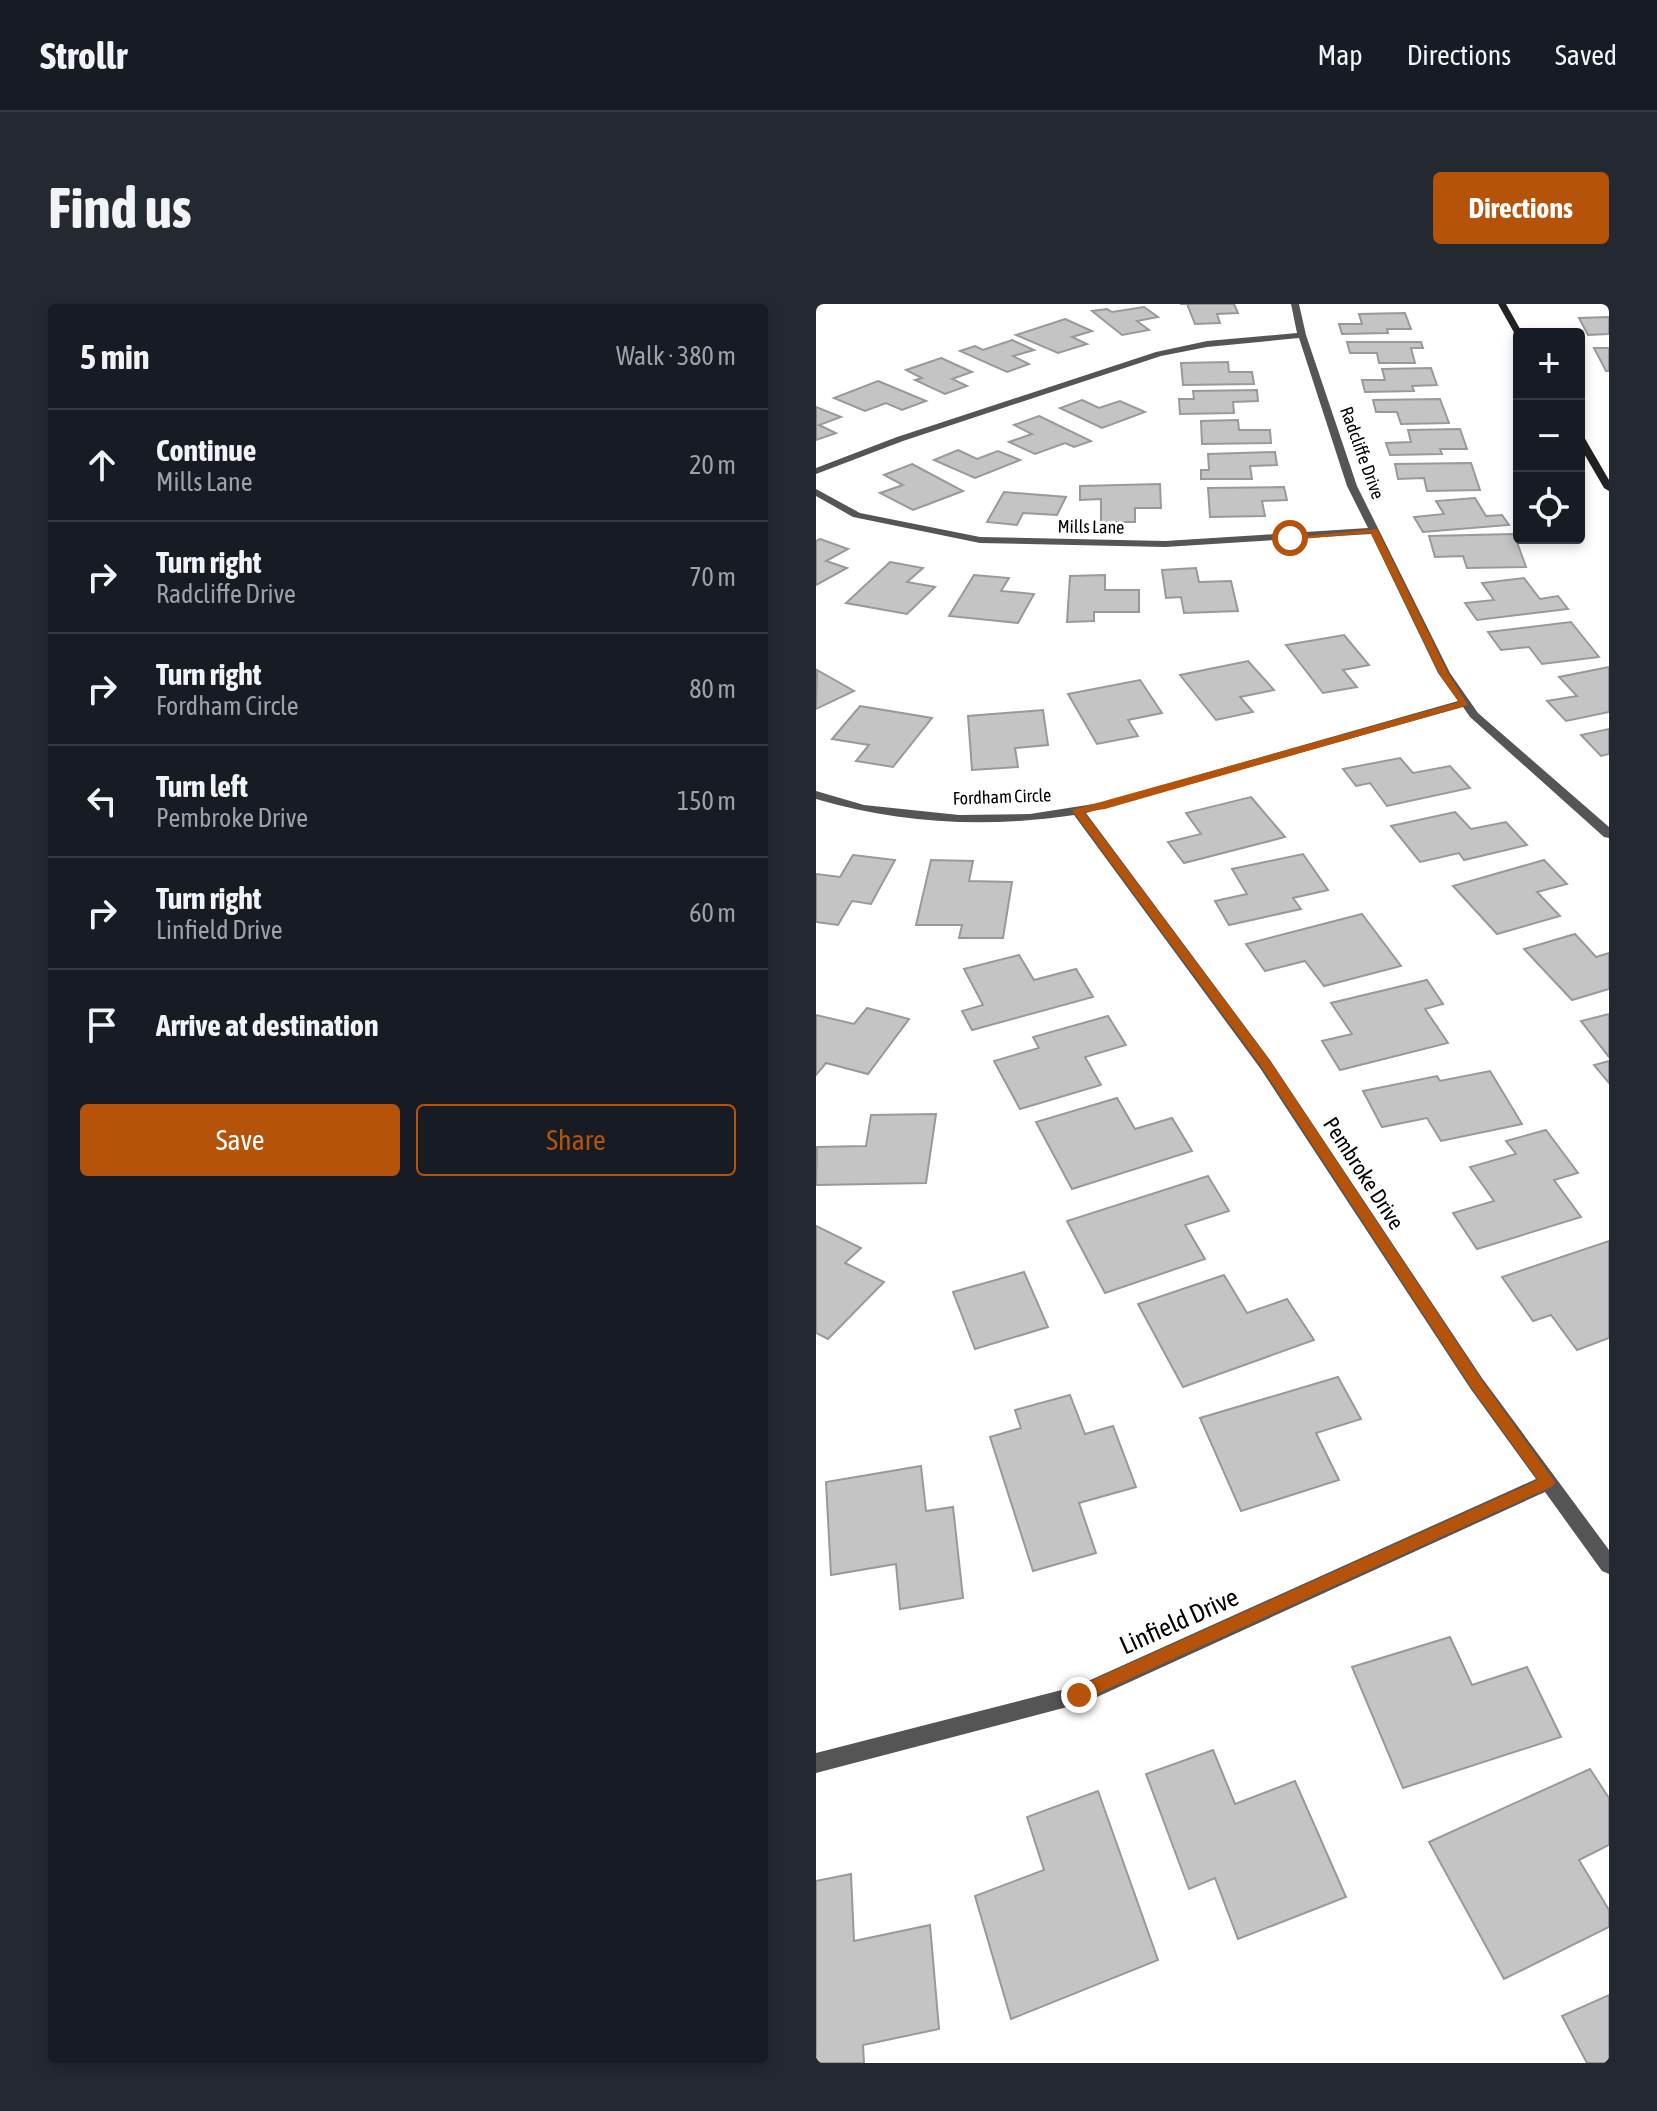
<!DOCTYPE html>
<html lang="en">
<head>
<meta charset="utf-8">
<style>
  body { margin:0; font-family:"Asap Condensed",sans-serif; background:#242831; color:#f1f3f6 }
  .controls { position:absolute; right:24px; top:24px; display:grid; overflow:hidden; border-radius:8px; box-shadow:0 4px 12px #0003 }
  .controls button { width:72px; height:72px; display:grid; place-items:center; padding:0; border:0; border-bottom:2px solid #363941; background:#171b24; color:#f1f3f6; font:40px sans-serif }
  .stop { position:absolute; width:24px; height:24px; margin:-18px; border:6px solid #b45309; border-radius:50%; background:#fff }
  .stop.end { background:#b45309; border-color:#fff; box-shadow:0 2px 8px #0008 }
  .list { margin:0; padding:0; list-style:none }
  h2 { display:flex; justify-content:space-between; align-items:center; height:104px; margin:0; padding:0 32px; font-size:34px }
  h2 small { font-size:26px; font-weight:400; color:#9ea1a6 }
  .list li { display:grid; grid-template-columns:52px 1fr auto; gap:24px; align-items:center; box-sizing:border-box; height:112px; padding:0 32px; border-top:2px solid #363941 }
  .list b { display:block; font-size:30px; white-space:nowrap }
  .list p { margin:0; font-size:26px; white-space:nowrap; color:#9ea1a6 }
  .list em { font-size:26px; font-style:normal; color:#9ea1a6 }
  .actions { display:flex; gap:16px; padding:24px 32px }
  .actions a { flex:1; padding:18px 0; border:2px solid #b45309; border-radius:8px; text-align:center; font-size:28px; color:#b45309 }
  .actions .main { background:#b45309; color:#fff }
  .icon { flex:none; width:44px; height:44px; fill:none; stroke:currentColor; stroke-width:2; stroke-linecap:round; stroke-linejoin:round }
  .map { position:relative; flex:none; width:793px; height:1759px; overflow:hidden; border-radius:8px }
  header { display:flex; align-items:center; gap:48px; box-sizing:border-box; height:112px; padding:0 40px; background:#171b24; border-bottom:2px solid #363941 }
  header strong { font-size:38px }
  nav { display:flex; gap:44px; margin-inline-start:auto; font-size:28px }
  .intro { display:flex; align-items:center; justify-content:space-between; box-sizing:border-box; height:192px; padding:0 48px }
  h1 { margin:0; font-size:56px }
  .button { padding:20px 36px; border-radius:8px; background:#b45309; color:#fff; font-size:28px; font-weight:700 }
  main { display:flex; gap:48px; padding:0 48px }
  aside { flex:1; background:#171b24; border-radius:8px; box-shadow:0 4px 12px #0003 }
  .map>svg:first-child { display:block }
  .building { fill:#c4c4c4; stroke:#999; stroke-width:2 }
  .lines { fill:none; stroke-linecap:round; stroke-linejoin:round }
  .street { fill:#555; fill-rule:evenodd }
  .secondary { fill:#222; fill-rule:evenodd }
  .route { fill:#b45309 }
  .labels { text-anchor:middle; stroke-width:6; stroke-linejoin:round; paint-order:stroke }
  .far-street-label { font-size:18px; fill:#000; stroke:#fff }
  .street-label { font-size:22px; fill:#000; stroke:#fff }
  .near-street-label { font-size:26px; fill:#000; stroke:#fff }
</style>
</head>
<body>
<header>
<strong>Strollr</strong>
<nav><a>Map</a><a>Directions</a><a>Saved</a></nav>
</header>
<div class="intro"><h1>Find us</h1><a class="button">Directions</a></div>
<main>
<aside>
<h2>5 min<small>Walk · 380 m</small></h2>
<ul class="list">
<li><svg class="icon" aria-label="ahead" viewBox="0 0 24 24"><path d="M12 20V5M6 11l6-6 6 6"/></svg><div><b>Continue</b><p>Mills Lane</p></div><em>20 m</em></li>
<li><svg class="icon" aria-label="right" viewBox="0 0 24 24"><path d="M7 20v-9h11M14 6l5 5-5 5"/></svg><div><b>Turn right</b><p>Radcliffe Drive</p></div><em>70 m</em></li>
<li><svg class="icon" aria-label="right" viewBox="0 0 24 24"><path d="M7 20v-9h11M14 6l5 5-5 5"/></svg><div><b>Turn right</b><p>Fordham Circle</p></div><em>80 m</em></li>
<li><svg class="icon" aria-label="left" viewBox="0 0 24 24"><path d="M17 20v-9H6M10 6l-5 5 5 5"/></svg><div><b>Turn left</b><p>Pembroke Drive</p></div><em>150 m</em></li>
<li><svg class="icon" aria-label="right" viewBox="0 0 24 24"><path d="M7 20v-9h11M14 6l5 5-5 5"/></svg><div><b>Turn right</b><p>Linfield Drive</p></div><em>60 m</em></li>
<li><svg class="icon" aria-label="arrive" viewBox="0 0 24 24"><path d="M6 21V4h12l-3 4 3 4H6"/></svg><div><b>Arrive at destination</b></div></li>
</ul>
<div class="actions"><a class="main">Save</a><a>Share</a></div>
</aside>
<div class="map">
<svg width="793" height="1759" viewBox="0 0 793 1759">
  <rect width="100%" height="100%" fill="#fff"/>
  <g class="building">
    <polygon points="364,0 418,0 422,9 401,10 404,19 379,20 371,0"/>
    <polygon points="328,3 342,13 321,17 333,26 306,31 276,7 291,5 296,8"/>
    <polygon points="589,9 595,25 571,25 572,29 526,30 523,20 546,20 543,10"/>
    <polygon points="793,13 793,30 772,31 763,14"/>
    <polygon points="249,15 276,27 256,33 271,40 242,49 200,31"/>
    <polygon points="196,36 218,46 197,52 213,60 191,68 144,47 159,42 167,46"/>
    <polygon points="531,38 605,38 607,44 595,44 599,59 563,59 561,49 534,49"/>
    <polygon points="778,44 793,44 793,67 790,67"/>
    <polygon points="125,54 156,68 136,75 151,82 129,90 99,76 106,74 90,66"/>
    <polygon points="412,58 413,68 436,68 438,80 367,81 365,59"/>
    <polygon points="615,64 621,81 596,82 598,87 549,88 546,76 569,76 566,65"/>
    <polygon points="62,77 110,97 86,106 70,99 49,107 18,94"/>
    <polygon points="441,86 442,97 417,98 418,109 364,110 363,95 378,95 377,87"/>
    <polygon points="624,95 633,119 585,120 581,108 560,108 557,96"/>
    <polygon points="266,96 283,104 304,97 329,108 286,124 244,104"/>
    <polygon points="0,103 25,113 3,121 20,129 0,136"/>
    <polygon points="223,112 275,137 258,143 249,139 219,150 193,138 216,130 198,121"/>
    <polygon points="422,116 423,126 454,126 455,139 386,140 385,117"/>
    <polygon points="644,125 651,145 624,145 626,150 574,151 570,139 595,138 592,126"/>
    <polygon points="142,146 161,155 182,147 204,156 159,174 118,156"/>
    <polygon points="459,148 461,161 434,162 436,175 385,175 385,166 393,166 392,150"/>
    <polygon points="655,159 664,186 611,187 608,174 582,175 579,160"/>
    <polygon points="96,160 147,187 97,206 64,189 87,181 68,171"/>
    <polygon points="344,180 345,204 319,204 319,218 285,218 285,195 264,196 264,182"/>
    <polygon points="468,183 471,196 446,197 449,212 394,213 392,184"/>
    <polygon points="188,188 250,193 241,211 207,209 201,221 171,218"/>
    <polygon points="659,194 670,212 686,211 693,221 607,228 598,213 628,210 620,197"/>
    <polygon points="698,230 710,263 651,264 647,252 619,253 613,232"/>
    <polygon points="4,235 32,245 10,257 31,264 0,281 0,237"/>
    <polygon points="74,258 107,264 91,278 119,283 91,310 30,299"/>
    <polygon points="380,264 383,278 415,277 422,307 368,309 365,293 350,294 346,266"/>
    <polygon points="158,271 193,274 185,287 218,290 202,319 133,312"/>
    <polygon points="289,271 289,286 323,286 323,308 278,308 278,317 251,318 254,272"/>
    <polygon points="708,274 724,295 742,292 752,305 661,316 649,299 678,296 666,279"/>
    <polygon points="755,318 783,353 726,360 713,343 685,346 672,328"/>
    <polygon points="528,331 553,361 527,366 541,383 507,389 470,341"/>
    <polygon points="432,357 458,386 424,393 437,408 400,416 364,371"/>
    <polygon points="793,363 793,408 750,417 731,397 761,392 743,373"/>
    <polygon points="1,366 38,387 0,405"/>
    <polygon points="324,376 346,409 312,416 322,432 281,440 252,390"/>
    <polygon points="44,402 116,414 77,463 40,457 53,441 16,435"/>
    <polygon points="227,406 232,441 199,444 202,463 156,466 152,412"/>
    <polygon points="793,425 793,450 785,452 765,431"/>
    <polygon points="584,454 597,469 634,462 654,484 571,502 554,479 540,482 527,465"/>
    <polygon points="435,493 469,533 368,559 352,538 385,530 370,509"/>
    <polygon points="639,508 655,525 690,518 711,541 648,556 643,549 604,558 575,522"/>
    <polygon points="487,550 512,586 477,594 485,605 413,621 399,597 431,590 416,565"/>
    <polygon points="37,551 79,556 55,600 36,597 22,621 0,618 0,570 24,573"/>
    <polygon points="115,556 157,557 153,577 196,578 187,634 143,634 146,621 100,621"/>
    <polygon points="728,556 751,580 721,588 744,612 681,630 637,582"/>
    <polygon points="546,610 585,662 508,682 489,657 449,667 430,640"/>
    <polygon points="759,630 780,653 793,649 793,685 756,696 708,645"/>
    <polygon points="203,651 218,676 260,665 277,693 156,726 146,707 167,701 148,665"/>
    <polygon points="611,676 627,700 609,705 632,739 524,766 506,737 536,730 515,699"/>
    <polygon points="51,704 93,715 52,770 10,759 0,771 0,711 38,720"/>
    <polygon points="793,710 793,753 765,717"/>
    <polygon points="292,712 310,741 269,753 285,781 204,805 178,757 223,744 217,733"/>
    <polygon points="793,757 793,779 778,761"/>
    <polygon points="674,767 706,820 625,837 611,814 566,823 547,787 621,772 624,777"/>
    <polygon points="301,794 319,825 356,814 376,847 256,885 220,818"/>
    <polygon points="120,810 110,879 0,881 1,843 50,842 55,811"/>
    <polygon points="730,826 762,869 738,876 765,913 661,945 637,909 678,897 654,863 700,850 690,837"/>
    <polygon points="392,872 413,907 369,921 389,955 289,989 251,917"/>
    <polygon points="0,922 45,944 29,959 68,978 12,1035 0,1029"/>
    <polygon points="793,937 793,1034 761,1046 735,1011 717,1017 686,973"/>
    <polygon points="208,968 232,1023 159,1045 137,988"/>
    <polygon points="408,971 431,1009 471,995 498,1036 367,1083 322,1000"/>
    <polygon points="522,1073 545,1115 500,1129 523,1176 425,1207 384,1114"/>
    <polygon points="254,1091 269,1130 297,1122 320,1183 263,1199 280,1249 217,1267 174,1133 205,1124 199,1106"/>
    <polygon points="105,1162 110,1207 137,1203 147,1294 84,1305 80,1260 15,1271 10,1178"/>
    <polygon points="634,1333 656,1381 711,1363 745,1433 587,1484 536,1363"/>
    <polygon points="397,1446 419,1500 479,1477 530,1593 422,1635 399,1574 373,1585 330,1470"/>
    <polygon points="774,1465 793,1494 793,1541 763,1556 793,1606 793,1623 688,1675 613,1538"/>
    <polygon points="282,1487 342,1656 195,1715 159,1592 228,1566 211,1513"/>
    <polygon points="35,1570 38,1637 114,1621 123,1725 47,1741 48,1759 0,1759 0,1577"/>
    <polygon points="793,1691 793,1759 771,1759 746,1712"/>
  </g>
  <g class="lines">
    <path class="street" d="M475,0h8l7,31 51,151 93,187 28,40 131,114v11l-5,-1 -134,-120 -7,-10 -377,106 184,247 212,318 127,172v24l-7,-3 -57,-79 -459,210 -270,71v-20l261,-67 459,-207 -66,-91 -210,-320 -186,-253c-86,13 -174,9 -258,-16v-8l48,14 95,10 71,-1 70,-11 358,-102 -20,-28 -67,-139 -206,13 -185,-4 -127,-26 -37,-21v-7l44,24 120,24 185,4 203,-13 -21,-42 -48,-148 -92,9 -46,9 -258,85 -87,33v-6l81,-31 259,-85 51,-11 90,-8z"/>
    <g class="secondary">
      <polygon points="682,0 690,0 707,30 700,32"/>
      <polygon points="763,130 768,133 793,176 793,187 788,184 763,141"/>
    </g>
  </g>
  <polygon class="route" points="561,225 632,369 652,401 289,505 268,508 454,757 665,1075 739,1178 737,1182 263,1398 257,1396 255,1391 257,1385 722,1176 655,1083 445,762 256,506 643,398 623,369 555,229 474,236 469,234"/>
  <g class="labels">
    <g class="far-street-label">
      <text transform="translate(546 149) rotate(70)" y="6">Radcliffe Drive</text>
      <text transform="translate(275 223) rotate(1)" y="6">Mills Lane</text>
      <text transform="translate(186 493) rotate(-2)" y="6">Fordham Circle</text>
    </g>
    <g class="street-label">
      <text transform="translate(548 869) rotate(57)" y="8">Pembroke Drive</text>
    </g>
    <g class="near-street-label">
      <text transform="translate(363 1317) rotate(-24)" y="9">Linfield Drive</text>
    </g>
  </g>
</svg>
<div class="controls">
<button>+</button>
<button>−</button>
<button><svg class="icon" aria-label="locate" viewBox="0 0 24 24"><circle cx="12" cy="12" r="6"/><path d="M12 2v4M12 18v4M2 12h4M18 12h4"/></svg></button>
</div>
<div class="stop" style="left:474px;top:234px"></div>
<div class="stop end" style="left:263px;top:1391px"></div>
</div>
</main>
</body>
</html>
